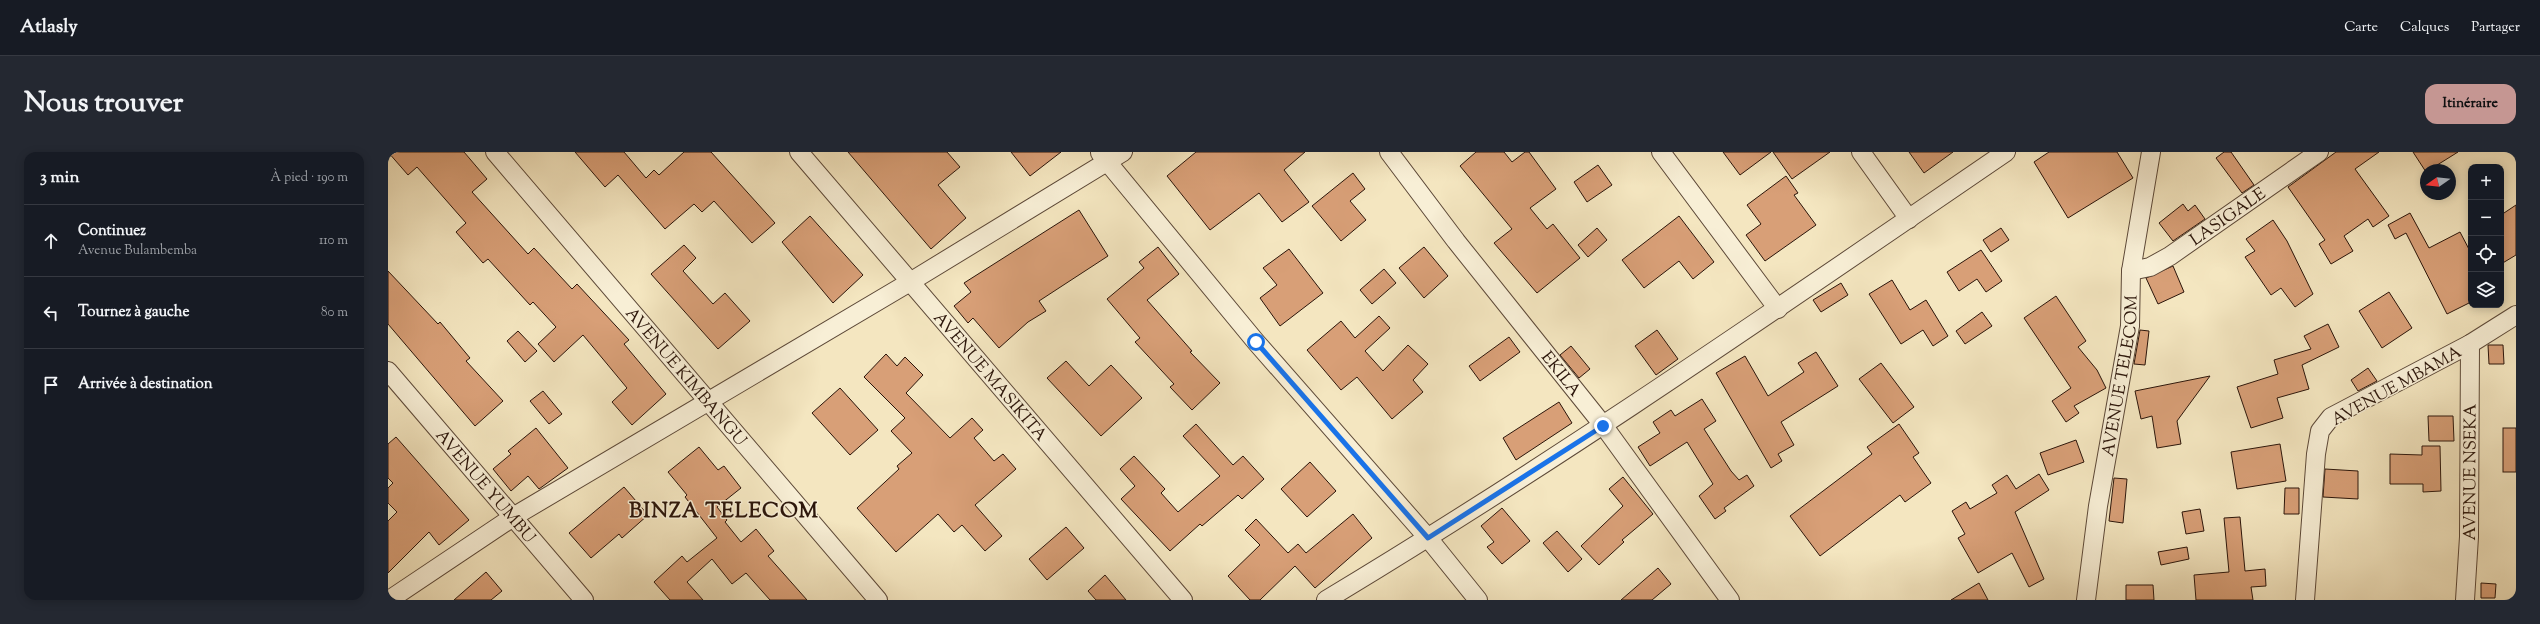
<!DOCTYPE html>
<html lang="fr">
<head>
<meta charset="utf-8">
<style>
  body { margin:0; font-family:"Sorts Mill Goudy",serif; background:#242831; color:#f1f3f6 }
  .controls { position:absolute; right:12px; top:12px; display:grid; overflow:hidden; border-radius:8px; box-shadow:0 2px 10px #0003 }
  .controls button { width:36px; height:36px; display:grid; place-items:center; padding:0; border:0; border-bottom:1px solid #363941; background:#171b24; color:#f1f3f6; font:20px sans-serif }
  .compass { position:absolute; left:2032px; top:12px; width:36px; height:36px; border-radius:50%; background:#171b24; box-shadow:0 2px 10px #0003; rotate:256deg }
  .stop { position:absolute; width:12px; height:12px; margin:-9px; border:3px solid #1a73e8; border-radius:50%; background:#fff }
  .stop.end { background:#1a73e8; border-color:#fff; box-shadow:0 1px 4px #0008 }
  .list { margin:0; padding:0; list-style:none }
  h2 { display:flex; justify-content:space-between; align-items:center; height:52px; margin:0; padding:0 16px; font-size:17px }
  h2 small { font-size:13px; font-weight:400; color:#9ea1a6 }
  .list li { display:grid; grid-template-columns:26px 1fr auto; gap:12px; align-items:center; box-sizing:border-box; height:72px; padding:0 16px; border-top:1px solid #363941 }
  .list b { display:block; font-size:15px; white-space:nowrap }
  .list p { margin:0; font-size:13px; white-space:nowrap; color:#9ea1a6 }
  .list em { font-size:13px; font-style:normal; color:#9ea1a6 }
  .icon { flex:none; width:22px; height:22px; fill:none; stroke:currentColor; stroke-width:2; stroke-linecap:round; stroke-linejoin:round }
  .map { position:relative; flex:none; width:2128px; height:448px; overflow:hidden; border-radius:12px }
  header { display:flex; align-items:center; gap:24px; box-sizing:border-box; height:56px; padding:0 20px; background:#171b24; border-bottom:1px solid #363941 }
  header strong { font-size:19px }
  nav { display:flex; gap:22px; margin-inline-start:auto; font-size:14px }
  .intro { display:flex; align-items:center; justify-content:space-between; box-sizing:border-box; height:96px; padding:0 24px }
  h1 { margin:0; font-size:28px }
  .button { padding:10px 18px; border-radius:12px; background:#c59692; color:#111; font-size:14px; font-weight:700 }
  main { display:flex; gap:24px; padding:0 24px }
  aside { flex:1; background:#171b24; border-radius:12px; box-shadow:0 2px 10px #0003 }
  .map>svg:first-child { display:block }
  .building { fill:#d89f77; stroke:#2b150a }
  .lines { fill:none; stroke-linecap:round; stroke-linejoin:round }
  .street-casing { stroke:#5d4938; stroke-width:20 }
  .street { stroke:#f8efd6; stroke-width:18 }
  .route { stroke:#1a73e8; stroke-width:5 }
  .labels { text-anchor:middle; stroke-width:3; stroke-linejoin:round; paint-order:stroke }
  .street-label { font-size:17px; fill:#2b150a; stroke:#f8efd6 }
  .district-label { font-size:21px; font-weight:bold; letter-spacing:1px; fill:#2b150a; stroke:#f8efd6 }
</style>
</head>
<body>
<header>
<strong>Atlasly</strong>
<nav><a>Carte</a><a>Calques</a><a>Partager</a></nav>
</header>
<div class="intro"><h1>Nous trouver</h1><a class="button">Itinéraire</a></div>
<main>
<aside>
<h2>3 min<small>À pied · 190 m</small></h2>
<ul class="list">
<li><svg class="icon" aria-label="ahead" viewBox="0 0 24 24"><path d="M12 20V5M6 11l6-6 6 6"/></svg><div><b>Continuez</b><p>Avenue Bulambemba</p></div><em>110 m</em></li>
<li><svg class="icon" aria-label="left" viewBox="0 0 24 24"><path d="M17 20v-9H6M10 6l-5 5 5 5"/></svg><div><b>Tournez à gauche</b></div><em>80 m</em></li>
<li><svg class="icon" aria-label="arrive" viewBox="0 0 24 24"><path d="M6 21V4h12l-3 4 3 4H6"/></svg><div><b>Arrivée à destination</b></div></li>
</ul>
</aside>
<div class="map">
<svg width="2128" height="448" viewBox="0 0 2128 448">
  <rect width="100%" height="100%" fill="#f4e6c0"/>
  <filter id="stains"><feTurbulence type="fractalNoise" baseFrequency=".005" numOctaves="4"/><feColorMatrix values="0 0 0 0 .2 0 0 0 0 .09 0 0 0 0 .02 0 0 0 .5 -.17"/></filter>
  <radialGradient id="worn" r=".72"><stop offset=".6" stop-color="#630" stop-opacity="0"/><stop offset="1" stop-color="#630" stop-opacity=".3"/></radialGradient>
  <g class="building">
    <polygon points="0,0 76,0 99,27 84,40 140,102 146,96 184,137 189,132 241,188 236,192 278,242 244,273 224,250 239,236 195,183 166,210 150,192 168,175 145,150 142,153 100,107 95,111 68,80 78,71 29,15 20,23"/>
    <polygon points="187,0 236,0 258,26 266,18 271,23 296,0 323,0 387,71 364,91 326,49 314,60 306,52 277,77 230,23 217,35"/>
    <polygon points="460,0 559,0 572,15 550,33 578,66 543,97"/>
    <polygon points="623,0 673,0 642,24"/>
    <polygon points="808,0 917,0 896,18 921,50 894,70 871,41 822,78 779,24"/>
    <polygon points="1088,0 1116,0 1124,10 1137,0 1141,0 1168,37 1142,56 1159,77 1165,72 1192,106 1149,141 1106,91 1124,77 1072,14"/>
    <polygon points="1335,0 1383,0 1352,23"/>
    <polygon points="1385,0 1442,0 1404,27"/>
    <polygon points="1521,0 1565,0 1536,21"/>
    <polygon points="1661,0 1729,0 1745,26 1680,66 1646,10"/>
    <polygon points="1836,0 1843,0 1866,33 1854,41 1828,6"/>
    <polygon points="1948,0 1991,0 1967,17 2001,64 1985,75 1980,67 1956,84 1965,99 1943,112 1931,92 1937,88 1900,35"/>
    <polygon points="2025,0 2070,0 2038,20"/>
    <polygon points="1210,13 1224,33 1199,50 1186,30"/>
    <polygon points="965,21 977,37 962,49 978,68 953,89 924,54"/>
    <polygon points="1398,24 1410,41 1406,43 1428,73 1377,109 1358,83 1373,72 1359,53"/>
    <polygon points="1795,52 1800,59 1807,53 1817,67 1785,89 1771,71"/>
    <polygon points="2128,53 2128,103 2113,112 2113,63"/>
    <polygon points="691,58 720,104 651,149 658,159 640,170 611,196 585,166 580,171 566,154 583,140 576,131"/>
    <polygon points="2022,61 2041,96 2072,80 2083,101 2083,150 2059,162 2018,81 2007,87 2000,73"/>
    <polygon points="422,64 475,123 445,151 394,90"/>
    <polygon points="1291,64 1326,110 1305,127 1291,109 1256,136 1234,108"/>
    <polygon points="1885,68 1899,89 1925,142 1907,155 1893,136 1883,143 1857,105 1867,99 1858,87"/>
    <polygon points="1209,76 1219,88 1200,105 1190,93"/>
    <polygon points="1613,76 1621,88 1603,100 1595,88"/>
    <polygon points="296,93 308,106 295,119 325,152 337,141 362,169 330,197 263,122"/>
    <polygon points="770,95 791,122 759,148 804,199 802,200 832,231 804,258 782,235 786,232 747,190 752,186 719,147 756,116 751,110"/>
    <polygon points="1036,95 1060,124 1036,146 1011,116"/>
    <polygon points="901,97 935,141 892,174 872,146 889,133 875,116"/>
    <polygon points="1593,98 1614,129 1598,140 1589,127 1571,139 1559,120"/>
    <polygon points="1785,114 1796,140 1770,152 1758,126"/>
    <polygon points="996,117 1008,131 984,152 972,138"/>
    <polygon points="0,119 50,172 52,170 82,206 78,209 115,249 87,274 0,172"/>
    <polygon points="1504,128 1522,158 1538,148 1560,184 1545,194 1535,178 1513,192 1481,142"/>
    <polygon points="1453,131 1460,143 1433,160 1425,148"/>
    <polygon points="2001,140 2024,176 1994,196 1971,159"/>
    <polygon points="1668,144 1698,189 1690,195 1709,218 1718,236 1686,254 1691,261 1678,270 1664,249 1683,236 1636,166"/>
    <polygon points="1594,160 1604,174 1577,192 1568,179"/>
    <polygon points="991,164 1002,176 977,199 995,219 1020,193 1040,212 1025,228 1035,240 1004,267 969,225 953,238 919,198 953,169 967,186"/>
    <polygon points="1940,172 1951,195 1914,213 1921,237 1889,246 1895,266 1863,276 1849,235 1890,222 1886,208 1923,197 1916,184"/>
    <polygon points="1269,178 1290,207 1268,223 1247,194"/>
    <polygon points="1752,178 1761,179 1757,213 1746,212"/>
    <polygon points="130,179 149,199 137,210 119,189"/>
    <polygon points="1121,185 1132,200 1092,229 1081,214"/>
    <polygon points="2100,193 2115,193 2116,212 2101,212"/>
    <polygon points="1183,194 1202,217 1191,226 1172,203"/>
    <polygon points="1428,200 1450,234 1393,270 1406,293 1390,302 1394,309 1383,316 1328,221 1357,204 1380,244 1416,220 1410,211"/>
    <polygon points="498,202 509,214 517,205 535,223 518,241 562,286 584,266 595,278 586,286 606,309 615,302 628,317 587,353 614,384 597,399 574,373 566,380 550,362 508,400 469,356 511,317 509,314 524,301 503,279 517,266 476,225"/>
    <polygon points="678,209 701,234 723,213 754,246 713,284 659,226"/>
    <polygon points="1493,211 1526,255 1505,271 1471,227"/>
    <polygon points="1980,216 1989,229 1970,239 1963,228"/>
    <polygon points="1822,224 1789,269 1793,292 1769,296 1764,264 1753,267 1747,239"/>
    <polygon points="452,236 490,278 462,303 424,261"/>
    <polygon points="155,239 174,262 161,272 142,249"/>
    <polygon points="1314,247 1328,269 1316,277 1343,319 1351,328 1359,323 1366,334 1336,356 1338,359 1327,367 1311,344 1325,332 1299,290 1262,314 1250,295 1272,281 1265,270 1283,258 1287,264"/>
    <polygon points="1171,250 1184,271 1128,308 1115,286"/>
    <polygon points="2040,264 2065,264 2066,289 2041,289"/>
    <polygon points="808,272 845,313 855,304 876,327 854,347 850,343 814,374 812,372 782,399 733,347 747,334 732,317 746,304 777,337 773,341 790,360 832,324 795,284"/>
    <polygon points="1511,272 1531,301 1525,305 1543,331 1517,350 1512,343 1432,404 1402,364 1484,302 1479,295"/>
    <polygon points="148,276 180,316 151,337 140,324 123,339 105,317 123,302 120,299"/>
    <rect x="2115" y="276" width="13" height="44"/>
    <polygon points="8,285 81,368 51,393 41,380 0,421 0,369 9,360 0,351 0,336 5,331 0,326 0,292"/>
    <polygon points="1688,288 1696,310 1660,323 1652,301"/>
    <polygon points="1892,292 1898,329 1849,337 1843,300"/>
    <polygon points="2034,294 2052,294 2053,339 2035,340 2035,332 2002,332 2002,302 2034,303"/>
    <polygon points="311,295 330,318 336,314 353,336 329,355 339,368 337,370 353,390 368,377 386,399 380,404 419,448 382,448 358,421 344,432 324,407 299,430 315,448 282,448 266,430 294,404 299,410 329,386 297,345 299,343 280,320"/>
    <polygon points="922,310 948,339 919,365 893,337"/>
    <polygon points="1937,317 1970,319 1970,347 1935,345"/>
    <polygon points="1651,322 1661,338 1627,360 1656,427 1641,435 1624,401 1590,421 1570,386 1577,382 1564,359 1578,350 1582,357 1609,341 1604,333 1619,323 1628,337"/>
    <polygon points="1235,325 1265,362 1234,388 1236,390 1211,413 1193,394 1235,354 1221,337"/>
    <polygon points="1726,326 1739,327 1735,371 1721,369"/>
    <polygon points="236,335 260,363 234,386 231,382 203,406 181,381"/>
    <polygon points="1897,336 1911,336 1911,362 1896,362"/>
    <polygon points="1114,356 1142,389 1114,412 1099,395 1106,390 1093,374"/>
    <polygon points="1812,357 1816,379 1798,382 1794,360"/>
    <polygon points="965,362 984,386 927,436 907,414 872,448 862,448 840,424 872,393 857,378 868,367 900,401 910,392 918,401"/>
    <polygon points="1852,365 1857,419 1877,417 1878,434 1863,435 1865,448 1808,448 1806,423 1841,420 1836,366"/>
    <polygon points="678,375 696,396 659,428 641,407"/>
    <polygon points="1169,379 1194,407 1180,420 1155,391"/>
    <polygon points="1799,395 1801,407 1773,413 1770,400"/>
    <polygon points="1270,416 1283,432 1264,448 1233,448"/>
    <polygon points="98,420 114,439 103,448 66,448"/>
    <polygon points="717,423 738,448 708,448 700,439"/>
    <polygon points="1591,431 1600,448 1563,448"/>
    <polygon points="2093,431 2108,432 2107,446 2093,446"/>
    <polygon points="1738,433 1765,433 1766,448 1738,448"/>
  </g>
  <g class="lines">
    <g class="street-casing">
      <g id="street">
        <path id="s1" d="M107,0l383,448"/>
        <path id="s2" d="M411,0l384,448"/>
        <path id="s3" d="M1001,0l67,89 147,184 127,175"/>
        <polyline points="1273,0 1390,157"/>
        <polyline points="1473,0 1521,67"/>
        <polyline points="712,1 868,190 1040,386 1090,448"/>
        <path id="s4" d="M1743,119l19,-4 20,-11 149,-104"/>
        <path id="s5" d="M0,219l196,229"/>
        <polyline points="1,448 125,365 522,130 735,0"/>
        <path d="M938,448c233,-140 456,-295 680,-448"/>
        <path id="s6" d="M1698,448l12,-94 32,-180 1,-55 20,-119"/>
        <polyline points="1917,448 1928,302 1932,279 1943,265 2082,192 2128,163"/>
        <path id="s7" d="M2077,448l4,-63 1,-193"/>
      </g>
    </g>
    <use href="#street" class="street"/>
  </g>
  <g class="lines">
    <polyline class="route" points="868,190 1040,386 1215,274"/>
  </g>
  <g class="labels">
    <g class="street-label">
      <text dy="6" stroke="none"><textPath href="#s4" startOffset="112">LASIGALE</textPath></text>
      <text dy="6" stroke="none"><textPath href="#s3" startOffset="281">EKILA</textPath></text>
      <text dy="6" stroke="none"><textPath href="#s1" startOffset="295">AVENUE KIMBANGU</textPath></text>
      <text dy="6" stroke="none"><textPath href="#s2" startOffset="295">AVENUE MASIKITA</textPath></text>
      <text dy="6" stroke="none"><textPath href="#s6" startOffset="227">AVENUE TELECOM</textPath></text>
      <text transform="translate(2008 233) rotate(-29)" y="6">AVENUE MBAMA</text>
      <text dy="6" stroke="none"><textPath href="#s7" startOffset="128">AVENUE NSEKA</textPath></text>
      <text dy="6" stroke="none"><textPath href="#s5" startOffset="151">AVENUE YUMBU</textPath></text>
    </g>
    <g class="district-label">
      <text x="336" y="365">BINZA TELECOM</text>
    </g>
  </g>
  <rect width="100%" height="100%" filter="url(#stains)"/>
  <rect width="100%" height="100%" fill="url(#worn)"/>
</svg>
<div class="controls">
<button>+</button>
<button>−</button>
<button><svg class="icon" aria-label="locate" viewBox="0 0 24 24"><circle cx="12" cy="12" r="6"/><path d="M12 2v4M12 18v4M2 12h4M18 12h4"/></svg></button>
<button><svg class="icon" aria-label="layers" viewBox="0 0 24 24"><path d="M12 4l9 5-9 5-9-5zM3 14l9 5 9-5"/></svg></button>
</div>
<svg class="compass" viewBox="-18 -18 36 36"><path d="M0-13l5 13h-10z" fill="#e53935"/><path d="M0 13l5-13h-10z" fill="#9ea1a6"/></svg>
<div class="stop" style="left:868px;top:190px"></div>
<div class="stop end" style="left:1215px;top:274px"></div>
</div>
</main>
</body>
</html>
